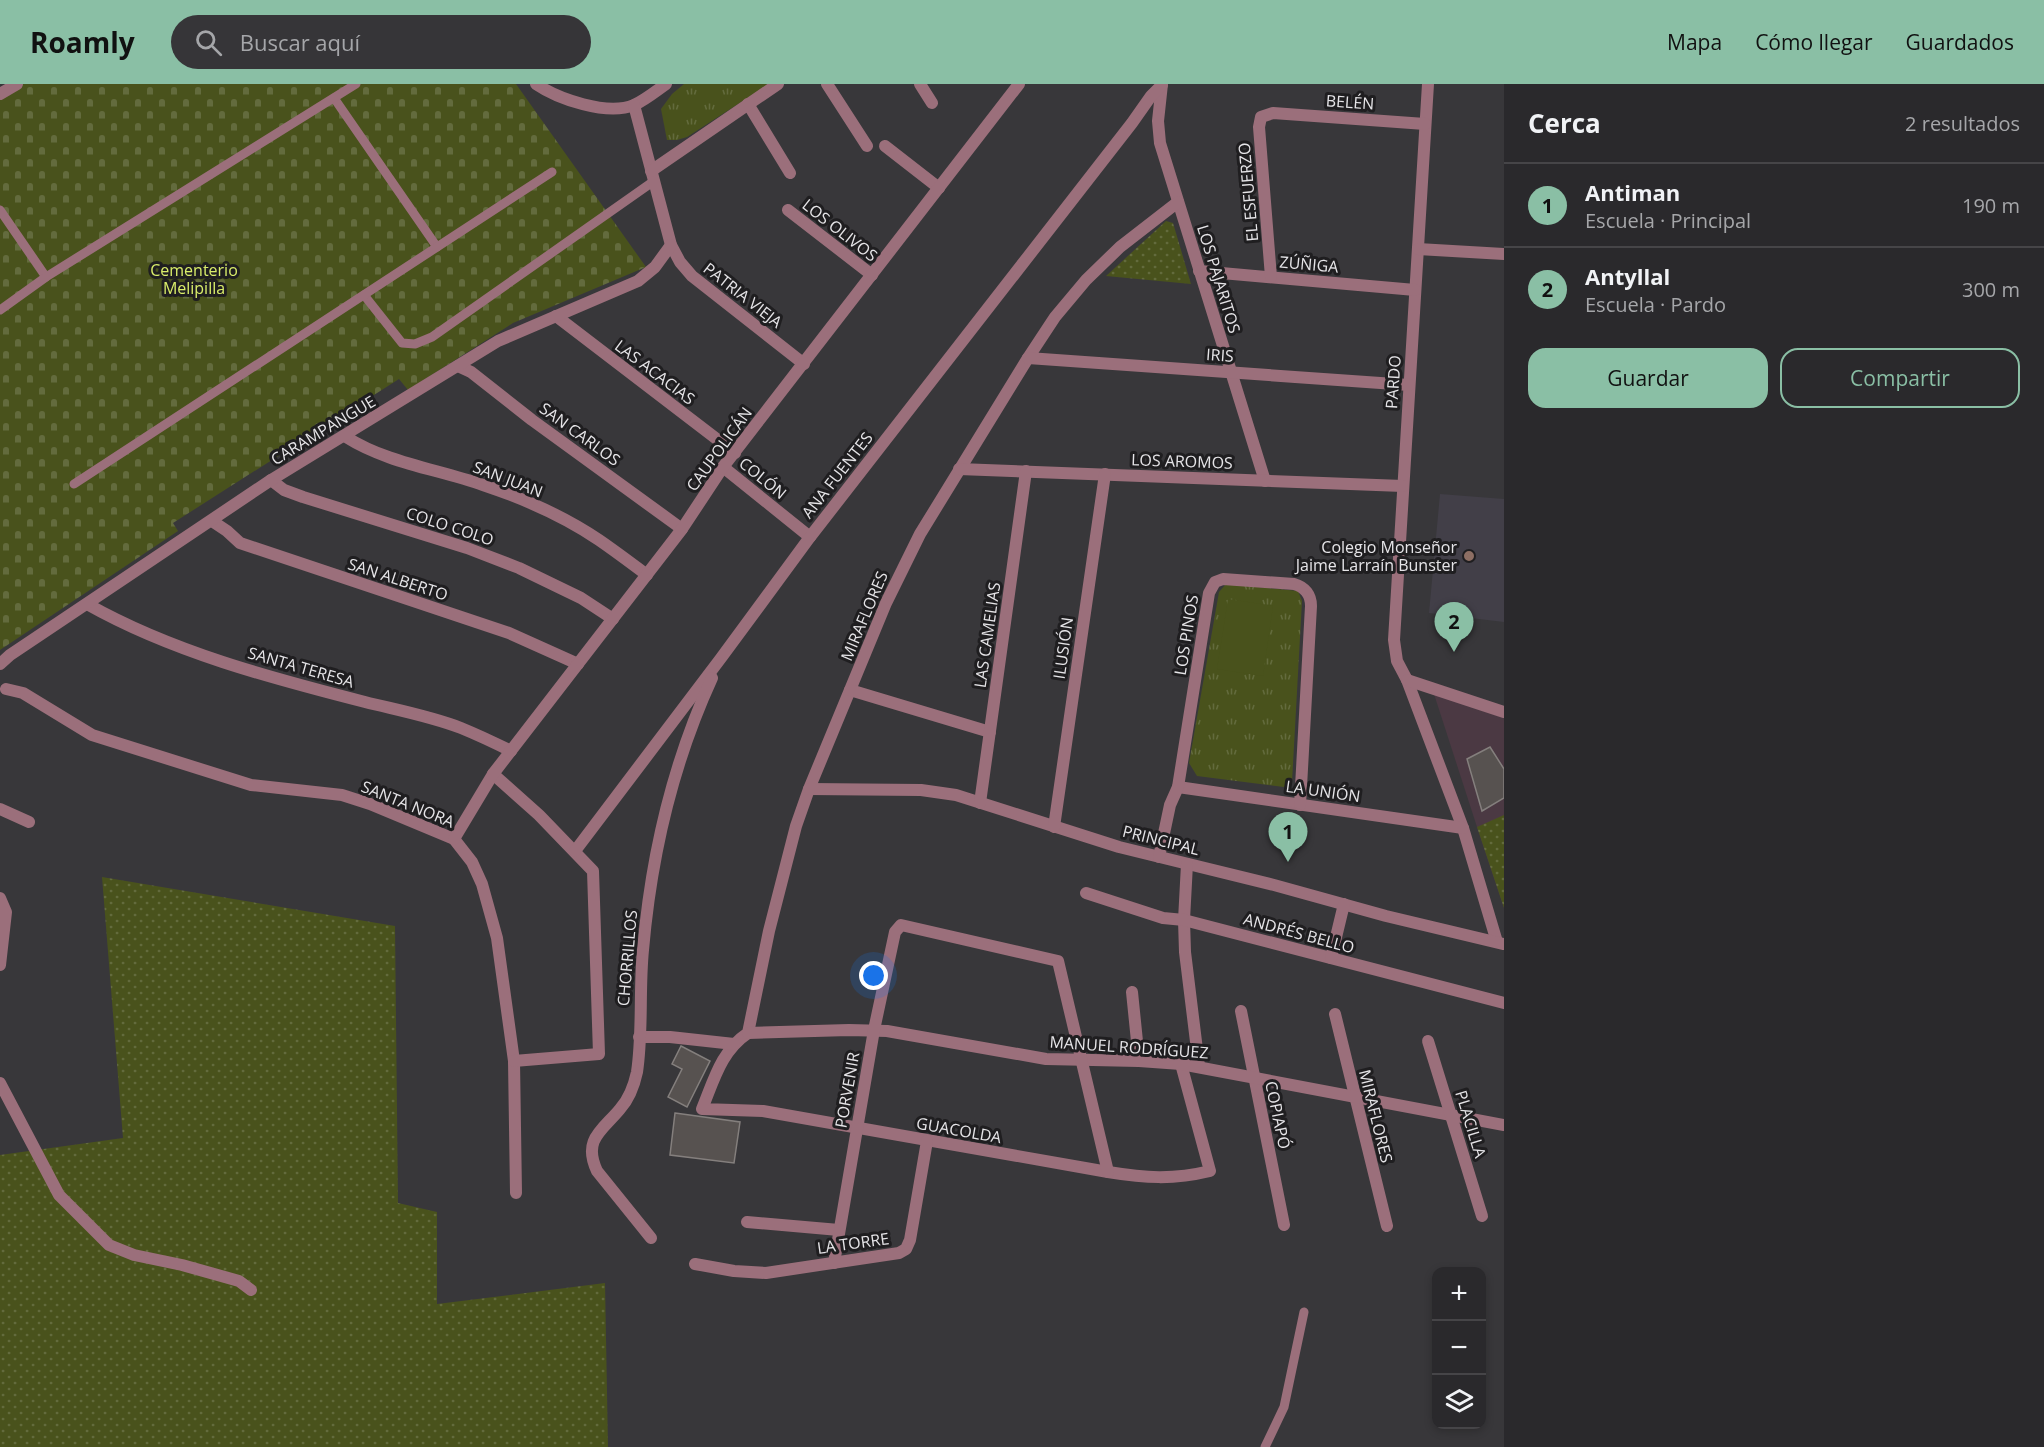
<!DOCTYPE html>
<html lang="es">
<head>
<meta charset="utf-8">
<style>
  body { margin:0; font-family:"Open Sans",sans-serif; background:#363538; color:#f1f3f6 }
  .controls { position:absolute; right:18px; bottom:18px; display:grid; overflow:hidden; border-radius:12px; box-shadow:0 3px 9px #0003 }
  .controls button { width:54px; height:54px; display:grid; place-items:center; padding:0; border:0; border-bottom:2px solid #464548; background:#2a292c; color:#f1f3f6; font:30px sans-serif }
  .you { position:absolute; left:874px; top:892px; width:21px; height:21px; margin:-15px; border:4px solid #fff; border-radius:50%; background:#1a73e8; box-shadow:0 0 0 9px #1a73e833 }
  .badge { display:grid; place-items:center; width:39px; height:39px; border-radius:50%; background:#8abfa5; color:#111; font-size:20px; font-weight:700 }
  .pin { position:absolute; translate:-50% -50px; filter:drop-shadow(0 2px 3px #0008) }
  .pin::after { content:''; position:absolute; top:32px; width:21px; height:18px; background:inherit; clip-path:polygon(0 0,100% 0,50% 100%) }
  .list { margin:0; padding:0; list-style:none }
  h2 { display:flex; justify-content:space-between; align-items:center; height:78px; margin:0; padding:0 24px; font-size:26px }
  h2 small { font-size:20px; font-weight:400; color:#a5a6a9 }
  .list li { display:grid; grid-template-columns:39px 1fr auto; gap:18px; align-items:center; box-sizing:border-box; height:84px; padding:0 24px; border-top:2px solid #464548 }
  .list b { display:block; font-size:22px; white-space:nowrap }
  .list p { margin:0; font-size:20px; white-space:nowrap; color:#a5a6a9 }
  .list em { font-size:20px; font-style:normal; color:#a5a6a9 }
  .actions { display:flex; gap:12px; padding:18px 24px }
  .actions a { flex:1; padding:14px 0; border:2px solid #8abfa5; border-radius:18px; text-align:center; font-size:21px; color:#8abfa5 }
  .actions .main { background:#8abfa5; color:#111 }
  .icon { flex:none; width:33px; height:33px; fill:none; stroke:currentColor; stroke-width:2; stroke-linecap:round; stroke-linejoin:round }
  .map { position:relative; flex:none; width:1504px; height:1363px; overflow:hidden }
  header { display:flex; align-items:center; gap:36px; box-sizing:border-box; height:84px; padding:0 30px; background:#8abfa5; color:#111 }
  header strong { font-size:28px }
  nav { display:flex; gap:33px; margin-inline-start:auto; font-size:21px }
  .search { width:420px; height:54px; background:#363538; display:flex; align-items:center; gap:15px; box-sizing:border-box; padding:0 21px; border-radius:33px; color:#a5a6a9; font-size:22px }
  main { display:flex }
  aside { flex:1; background:#2a292c }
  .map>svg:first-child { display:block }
  .built { fill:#423f48 }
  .medical { fill:#4b3943 }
  .grass { fill:url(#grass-dots) }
  .cemetery { fill:url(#cemetery-stones) }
  .park { fill:url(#park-tufts) }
  .pitch { fill:#49521c }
  .building { fill:#575250; stroke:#847f7d; stroke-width:1.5 }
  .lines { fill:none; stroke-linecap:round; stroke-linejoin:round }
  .lane { stroke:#9b6f7b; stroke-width:9 }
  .street { stroke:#9b6f7b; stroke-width:12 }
  .education-dot { fill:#8d6e63; stroke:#1f1e20; stroke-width:2 }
  .labels { text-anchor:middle; stroke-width:6; stroke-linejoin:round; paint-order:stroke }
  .street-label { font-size:16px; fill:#e6e5e8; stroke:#1f1e20 }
  .park-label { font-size:16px; fill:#d9ed6a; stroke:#1f1e20 }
  .poi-label { font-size:16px; fill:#e6e5e8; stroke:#1f1e20; text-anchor:end }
</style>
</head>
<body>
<header>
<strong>Roamly</strong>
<div class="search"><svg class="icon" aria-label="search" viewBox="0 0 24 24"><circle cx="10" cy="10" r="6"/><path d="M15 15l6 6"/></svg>Buscar aquí</div>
<nav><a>Mapa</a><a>Cómo llegar</a><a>Guardados</a></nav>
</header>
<main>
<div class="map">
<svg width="1504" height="1363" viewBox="0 0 1504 1363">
  <defs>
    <pattern id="grass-dots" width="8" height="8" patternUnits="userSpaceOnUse" patternTransform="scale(1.5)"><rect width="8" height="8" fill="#49521c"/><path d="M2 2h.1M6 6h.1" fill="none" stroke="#636b3d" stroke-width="1.8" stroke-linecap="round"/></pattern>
    <pattern id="cemetery-stones" width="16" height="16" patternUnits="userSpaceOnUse" patternTransform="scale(1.5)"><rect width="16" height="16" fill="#49521c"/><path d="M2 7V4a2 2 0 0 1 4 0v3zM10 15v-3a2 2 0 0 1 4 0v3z" fill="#636b3d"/></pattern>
    <pattern id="park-tufts" width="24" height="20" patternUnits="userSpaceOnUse" patternTransform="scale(1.5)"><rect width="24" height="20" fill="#49521c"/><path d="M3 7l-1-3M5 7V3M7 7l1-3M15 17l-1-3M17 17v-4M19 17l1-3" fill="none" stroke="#636b3d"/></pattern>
  </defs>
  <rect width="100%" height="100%" fill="#38373a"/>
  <polygon class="built" points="1440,410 1504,415 1504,538 1429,529"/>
  <polygon class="medical" points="1434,610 1504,634 1504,824 1477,743"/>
  <g class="grass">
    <polygon points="1166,137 1173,139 1191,200 1106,192"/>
    <polygon points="1504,731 1504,824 1477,743"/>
    <polygon points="102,793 395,842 398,1119 437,1128 437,1220 605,1199 608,1363 0,1363 0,1071 123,1054"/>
  </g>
  <polygon class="cemetery" points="21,0 516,0 646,183 513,239 408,306 399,295 173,439 178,447 0,566 0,15"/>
  <g class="park">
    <polygon points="684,0 769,0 687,53 677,56 667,56 661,25 672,10"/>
    <polygon points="1226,500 1298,507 1302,517 1292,698 1284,703 1197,692 1189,679 1219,508"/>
  </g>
  <polygon class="pitch" points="1228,515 1273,522 1263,592 1217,585"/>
  <g class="building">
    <polygon points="1490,663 1504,685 1504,714 1482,727 1467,675"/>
    <polygon points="681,962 710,977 687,1023 668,1013 682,985 672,980"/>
    <polygon points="675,1029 740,1038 734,1079 670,1071"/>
  </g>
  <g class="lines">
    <g class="lane">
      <polyline points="334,14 437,163"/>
      <polyline points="0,126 46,193"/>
      <polyline points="364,211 402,259 415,260 432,253 654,97"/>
      <polyline points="0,226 46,193 356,0"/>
      <polyline points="74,400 552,88"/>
      <polyline points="1265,1363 1284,1323 1304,1228"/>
    </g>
    <g class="street">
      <path d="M536,0c22,15 71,32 98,21 11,-5 22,-14 32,-21"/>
      <polyline points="827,0 867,62"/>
      <polyline points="920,0 932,19"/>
      <polyline points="1162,0 1158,37 1160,59 1265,397"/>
      <polyline points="1428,0 1394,556 1397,577 1407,596 1463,744 1497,858"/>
      <polyline points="0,10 17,0"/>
      <polyline points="748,20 790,89"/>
      <polyline points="634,21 671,161 680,178 692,192 804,280"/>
      <polyline points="885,62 939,104"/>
      <polyline points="651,87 778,0"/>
      <path d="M1178,118l-58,45 -34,33 -31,37 -27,41 -108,176 -34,69 -77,186 -13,37 -27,105 -21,102c-27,18 -34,47 -46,76l61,2 345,61c37,6 65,8 102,-1l-29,-107"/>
      <polyline points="788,126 872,191"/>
      <polyline points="1418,165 1504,170"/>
      <polyline points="1199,187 1415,206"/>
      <polyline points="1271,193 1259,43 1261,33 1273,29 1425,40"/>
      <polyline points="556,232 735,369"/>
      <polyline points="1028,274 1409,301"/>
      <polyline points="458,282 471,288 532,336 682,445"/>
      <path d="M346,353c41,26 91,32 137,48 39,13 82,32 116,55 16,11 32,23 48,35"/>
      <polyline points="723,383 810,453"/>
      <polyline points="959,385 1403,402"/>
      <polyline points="271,396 284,406 303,413 467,464 519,484 581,514 613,535"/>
      <polyline points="212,437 227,447 240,459 509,549 578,580"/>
      <path d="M87,520c85,48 184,74 278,98 32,8 65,14 96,26 17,7 34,15 50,23"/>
      <polyline points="0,580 10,571 271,396 498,257 638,197 655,183 671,161"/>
      <polyline points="1407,596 1504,628"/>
      <polyline points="6,605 23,609 92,651 251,701 342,711 370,720 454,755 472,778 482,800 497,854 514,977 516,1109"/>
      <polyline points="850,606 990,648"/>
      <polyline points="493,690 539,731 593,787 599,970 514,977"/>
      <polyline points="1178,703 1463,744"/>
      <polyline points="809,705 921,706 956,711 1119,763 1274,801 1386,832 1503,860"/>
      <polyline points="980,719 1026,387"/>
      <polyline points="0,725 29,738"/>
      <polyline points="1054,743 1105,390"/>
      <polyline points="454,755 493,690 682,445 723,383 1019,0"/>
      <polyline points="575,767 721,574 810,453 1132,39 1151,12 1162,1"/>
      <path d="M1159,773l11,-52 8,-18 31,-194 6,-11 8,-3 71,5c11,3 17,11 17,22l-11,199"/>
      <polyline points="1187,780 1184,836 1185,868 1199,982"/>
      <polyline points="1086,809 1163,834 1184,836 1504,919"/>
      <polyline points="0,814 6,828 0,881"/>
      <polyline points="1331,874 1344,820"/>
      <polyline points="1132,908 1139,977"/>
      <polyline points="1241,927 1284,1141"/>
      <polyline points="1335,930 1387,1142"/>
      <polyline points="748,949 849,946 887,947 1046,975 1139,977 1181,980 1504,1041"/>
      <polyline points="639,953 670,953 734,960"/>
      <polyline points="1428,957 1482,1132"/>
      <polyline points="0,999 59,1111 109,1161 134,1171 182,1181 239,1197 251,1206"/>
      <polyline points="747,1138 839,1146"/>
      <path d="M651,1154l-54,-67c-15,-32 6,-41 23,-62 9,-10 14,-23 17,-37 6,-40 2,-82 6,-122 8,-93 30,-187 69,-272"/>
      <polyline points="834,1179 874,946 895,848 901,841 1058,877 1108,1088"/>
      <polyline points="695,1180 734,1187 766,1189 899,1169 906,1165 910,1156 927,1057"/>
    </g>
  </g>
  <circle class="education-dot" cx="1469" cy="472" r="6"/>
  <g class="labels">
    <g class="street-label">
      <text transform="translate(1350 18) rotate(4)" y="6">BELÉN</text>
      <text transform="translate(1248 108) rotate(-95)" y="6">EL ESFUERZO</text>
      <text transform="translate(840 146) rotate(38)" y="6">LOS OLIVOS</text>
      <text transform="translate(1309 180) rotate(5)" y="6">ZÚÑIGA</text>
      <text transform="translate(1219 195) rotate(73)" y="6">LOS PAJARITOS</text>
      <text transform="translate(743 211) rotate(38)" y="6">PATRIA VIEJA</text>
      <text transform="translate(1220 271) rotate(4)" y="6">IRIS</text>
      <text transform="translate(655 288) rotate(37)" y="6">LAS ACACIAS</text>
      <text transform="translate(1393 298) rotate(-86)" y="6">PARDO</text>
      <text transform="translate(323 346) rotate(-31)" y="6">CARAMPANGUE</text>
      <text transform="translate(580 350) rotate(36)" y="6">SAN CARLOS</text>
      <text transform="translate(719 365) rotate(-54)" y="6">CAUPOLICÁN</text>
      <text transform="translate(1182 377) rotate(2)" y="6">LOS AROMOS</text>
      <text transform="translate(837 391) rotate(-52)" y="6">ANA FUENTES</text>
      <text transform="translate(763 394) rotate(39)" y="6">COLÓN</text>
      <text transform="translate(508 395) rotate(21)" y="6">SAN JUAN</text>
      <text transform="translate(450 442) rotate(18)" y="6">COLO COLO</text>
      <text transform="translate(398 495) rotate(18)" y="6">SAN ALBERTO</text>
      <text transform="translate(864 532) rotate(-67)" y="6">MIRAFLORES</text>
      <text transform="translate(987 551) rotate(-82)" y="6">LAS CAMELIAS</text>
      <text transform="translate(1186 551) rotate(-81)" y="6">LOS PINOS</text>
      <text transform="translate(1063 564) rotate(-82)" y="6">ILUSIÓN</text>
      <text transform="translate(301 583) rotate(16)" y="6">SANTA TERESA</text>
      <text transform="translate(1323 707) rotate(8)" y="6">LA UNIÓN</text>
      <text transform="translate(408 720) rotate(22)" y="6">SANTA NORA</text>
      <text transform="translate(1161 756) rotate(14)" y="6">PRINCIPAL</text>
      <text transform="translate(1299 849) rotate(15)" y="6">ANDRÉS BELLO</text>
      <text transform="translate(627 874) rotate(-85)" y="6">CHORRILLOS</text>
      <text transform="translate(1129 963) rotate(4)" y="6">MANUEL RODRÍGUEZ</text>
      <text transform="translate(847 1006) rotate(-80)" y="6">PORVENIR</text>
      <text transform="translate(1278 1031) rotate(78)" y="6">COPIAPÓ</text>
      <text transform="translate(1376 1032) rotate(76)" y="6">MIRAFLORES</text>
      <text transform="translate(1471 1040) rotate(73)" y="6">PLACILLA</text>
      <text transform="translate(959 1046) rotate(10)" y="6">GUACOLDA</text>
      <text transform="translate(853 1159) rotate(-8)" y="6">LA TORRE</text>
    </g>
    <g class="park-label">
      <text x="194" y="192">Cementerio<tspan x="194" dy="18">Melipilla</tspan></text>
    </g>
    <g class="poi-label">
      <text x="1457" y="469">Colegio Monseñor<tspan x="1457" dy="18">Jaime Larraín Bunster</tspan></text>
    </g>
  </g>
</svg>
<div class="controls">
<button>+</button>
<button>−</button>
<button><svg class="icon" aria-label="layers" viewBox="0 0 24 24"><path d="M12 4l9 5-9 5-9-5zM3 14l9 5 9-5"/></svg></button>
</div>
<div class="you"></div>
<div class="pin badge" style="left:1288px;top:778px">1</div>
<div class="pin badge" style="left:1454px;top:568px">2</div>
</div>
<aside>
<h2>Cerca<small>2 resultados</small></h2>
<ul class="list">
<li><span class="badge">1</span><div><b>Antiman</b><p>Escuela · Principal</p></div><em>190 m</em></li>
<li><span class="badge">2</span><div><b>Antyllal</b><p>Escuela · Pardo</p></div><em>300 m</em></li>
</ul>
<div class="actions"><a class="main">Guardar</a><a>Compartir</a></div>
</aside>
</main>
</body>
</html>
